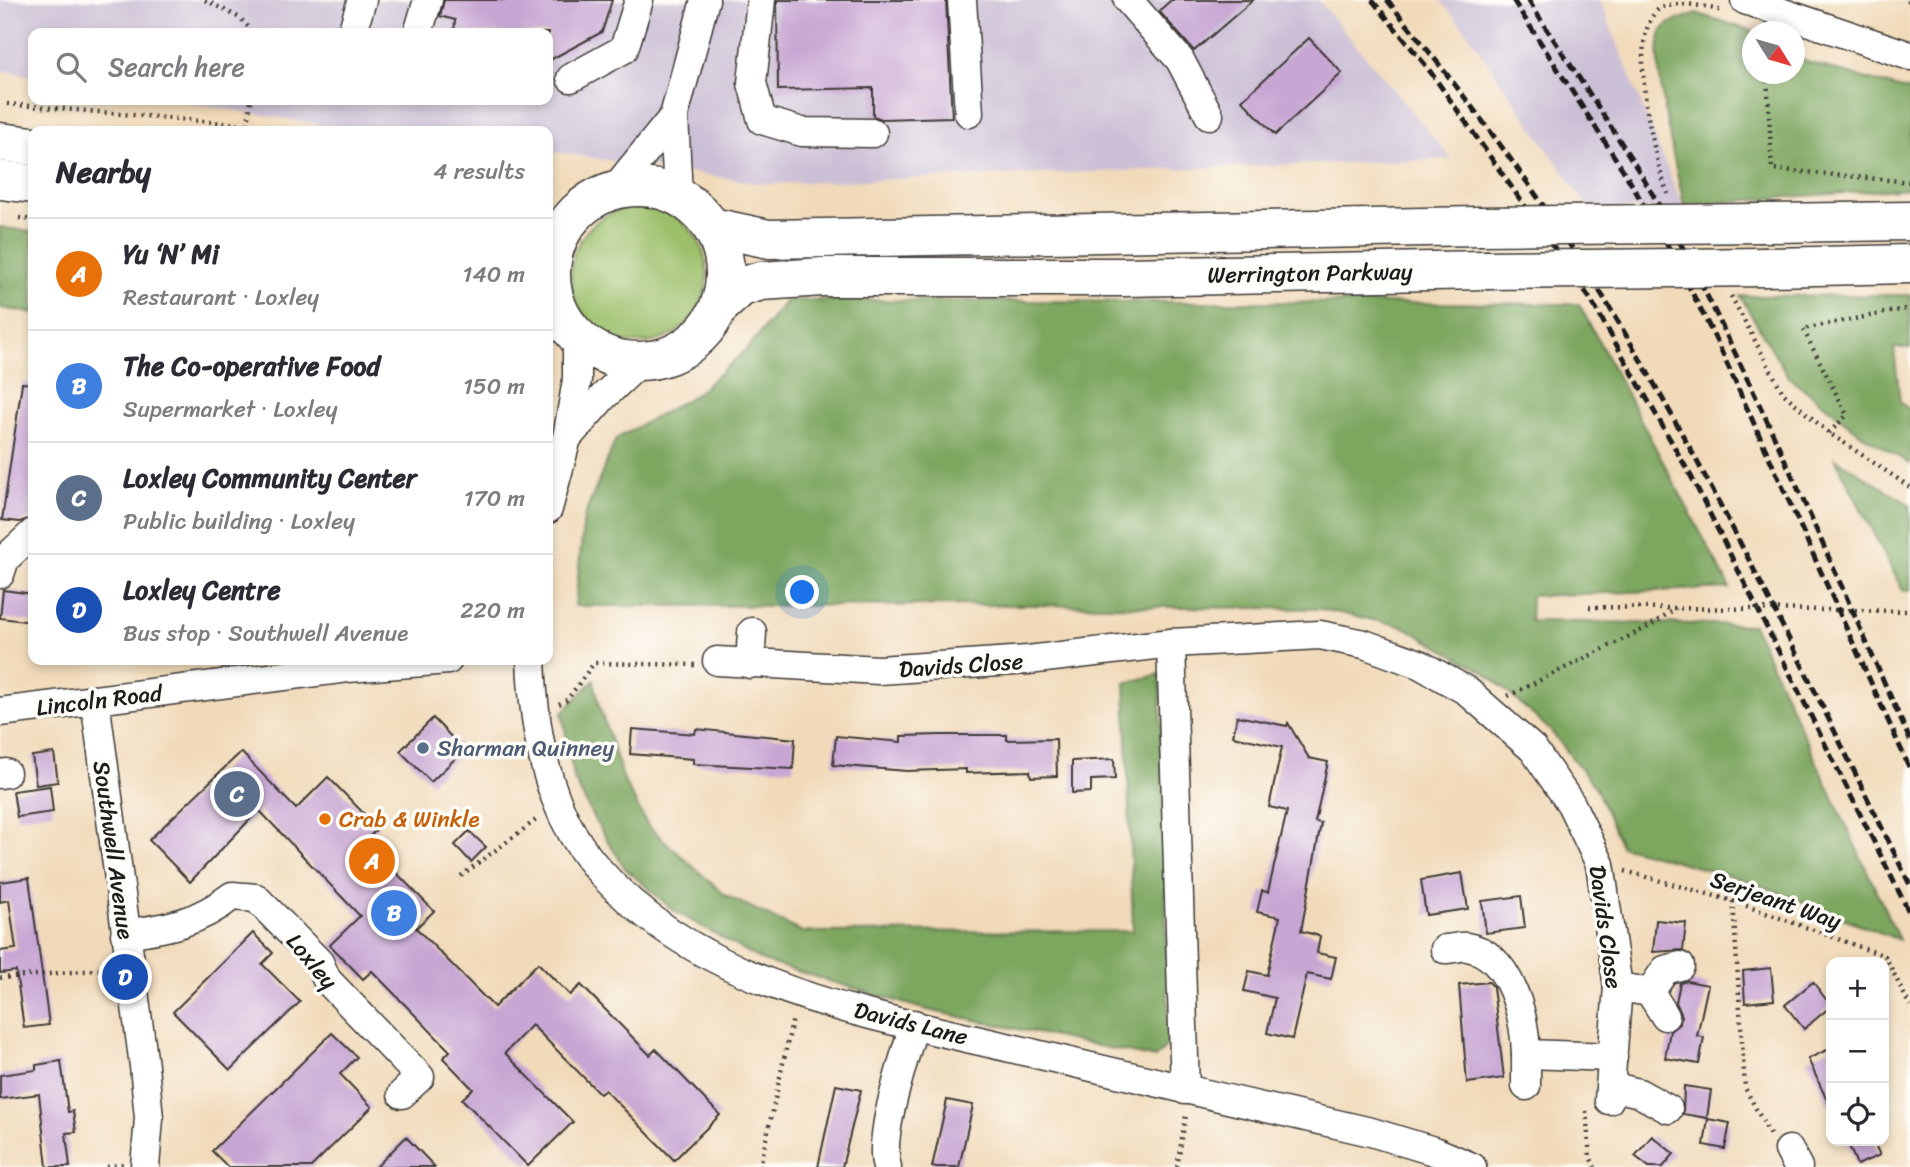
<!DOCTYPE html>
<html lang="en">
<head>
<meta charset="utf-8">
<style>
  body { margin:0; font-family:Sriracha,sans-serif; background:#f7f7f7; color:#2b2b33 }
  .controls { position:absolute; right:21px; bottom:21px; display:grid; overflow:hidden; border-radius:14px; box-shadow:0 4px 10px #0003 }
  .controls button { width:63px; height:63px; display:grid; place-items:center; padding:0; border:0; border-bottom:2px solid #e1e1e2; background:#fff; color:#2b2b33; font:35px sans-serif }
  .compass { position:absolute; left:1742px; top:21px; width:63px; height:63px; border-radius:50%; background:#fff; box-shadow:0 4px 10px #0003; rotate:127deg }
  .you { position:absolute; left:803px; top:593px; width:24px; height:24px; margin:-18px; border:5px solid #fff; border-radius:50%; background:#1a73e8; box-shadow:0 0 0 10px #1a73e833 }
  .badge { display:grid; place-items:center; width:46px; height:46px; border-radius:50%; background:#d1495b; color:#fff; font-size:23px; font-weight:700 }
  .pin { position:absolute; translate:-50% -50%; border:4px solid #fff; box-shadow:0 2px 7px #0006 }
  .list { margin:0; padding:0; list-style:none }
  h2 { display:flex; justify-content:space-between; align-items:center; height:91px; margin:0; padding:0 28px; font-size:30px }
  h2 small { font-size:23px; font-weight:400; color:#7c7c81 }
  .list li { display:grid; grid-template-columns:46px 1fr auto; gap:21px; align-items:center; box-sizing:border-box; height:112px; padding:0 28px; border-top:2px solid #e1e1e2 }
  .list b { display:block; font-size:26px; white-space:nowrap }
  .list p { margin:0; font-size:23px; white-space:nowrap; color:#7c7c81 }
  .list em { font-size:23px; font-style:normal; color:#7c7c81 }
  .icon { flex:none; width:38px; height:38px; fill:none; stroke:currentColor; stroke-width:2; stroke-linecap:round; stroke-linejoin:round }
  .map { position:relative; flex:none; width:1910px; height:1167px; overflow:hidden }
  .search { position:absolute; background:#fff; box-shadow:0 4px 10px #0003; left:28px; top:28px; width:525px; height:77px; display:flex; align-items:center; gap:18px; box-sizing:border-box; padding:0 24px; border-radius:14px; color:#7c7c81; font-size:26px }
  .panel { position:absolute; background:#fff; box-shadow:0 4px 10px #0003; left:28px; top:126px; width:525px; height:539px; border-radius:14px }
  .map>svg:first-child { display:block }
  .industrial { fill:#cbbfd5 }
  .green { fill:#9cc06b; stroke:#5c6e44; stroke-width:2 }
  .forest { fill:#7da65f; stroke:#4c613e; stroke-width:2 }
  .building { fill:#c8a6d3 }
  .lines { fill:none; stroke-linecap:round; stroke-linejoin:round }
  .minor-casing { stroke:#3c3834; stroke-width:31 }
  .highway-casing { stroke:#3c3834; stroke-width:41 }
  .path { stroke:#3c3834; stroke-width:4.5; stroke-dasharray:2 5; stroke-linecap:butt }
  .minor { stroke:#fff; stroke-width:28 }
  .highway { stroke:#fff; stroke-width:38 }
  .rail { stroke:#1c1c1c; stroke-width:5; stroke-dasharray:10 5; stroke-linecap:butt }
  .highway-bridge-casing { stroke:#3c3834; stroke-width:41; stroke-linecap:butt }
  .path-bridge { stroke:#3c3834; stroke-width:4.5; stroke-dasharray:2 5; stroke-linecap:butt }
  .highway-bridge { stroke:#fff; stroke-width:38 }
  .service-dot { fill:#5c6f8a; stroke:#fdfcf7; stroke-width:2.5 }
  .food-dot { fill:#e8710a; stroke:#fdfcf7; stroke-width:2.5 }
  .labels { text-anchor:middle; stroke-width:7; stroke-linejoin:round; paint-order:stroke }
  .street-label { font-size:23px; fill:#1c1c1c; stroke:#fdfcf7 }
  .service-label { font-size:23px; fill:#4e5e75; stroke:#fdfcf7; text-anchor:start }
  .food-label { font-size:23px; fill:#c56008; stroke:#fdfcf7; text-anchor:start }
</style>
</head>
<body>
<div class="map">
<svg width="1910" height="1167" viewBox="0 0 1910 1167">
  <rect width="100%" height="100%" fill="#fdfcf7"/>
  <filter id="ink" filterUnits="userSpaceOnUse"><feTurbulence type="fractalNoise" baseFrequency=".0143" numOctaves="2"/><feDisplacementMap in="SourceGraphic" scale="14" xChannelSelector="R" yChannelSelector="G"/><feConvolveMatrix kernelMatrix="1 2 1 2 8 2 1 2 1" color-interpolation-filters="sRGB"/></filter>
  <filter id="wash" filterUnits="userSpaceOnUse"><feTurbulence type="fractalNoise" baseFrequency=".00686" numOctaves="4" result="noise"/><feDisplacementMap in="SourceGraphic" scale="28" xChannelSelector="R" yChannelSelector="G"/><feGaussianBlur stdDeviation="1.57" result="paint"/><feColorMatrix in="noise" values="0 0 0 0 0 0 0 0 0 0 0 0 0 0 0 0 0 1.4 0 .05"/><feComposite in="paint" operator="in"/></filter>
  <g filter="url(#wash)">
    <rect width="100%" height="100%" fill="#f1daba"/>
    <g class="industrial">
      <polygon points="0,0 1318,0 1452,159 764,184 548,151 548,131 359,131 174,100 548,100 548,33 33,33 33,76 0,70"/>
      <polygon points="1440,0 1600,0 1683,208 1589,209 1464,28"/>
    </g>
    <circle class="green" cx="639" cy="275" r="68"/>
    <g class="forest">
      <path d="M1698,14l55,17 -1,43h42l1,-20 15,9 100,28v97l-226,17c-6,-29 -37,-156 -21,-176 8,-9 23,-12 35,-15z"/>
      <polygon points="0,227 33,232 33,313 0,308"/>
      <polygon points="1910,295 1910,348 1894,348 1900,402 1910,410 1910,464 1861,434 1788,376 1740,296"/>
      <polygon points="787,300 1579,304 1730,588 1531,596 1530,621 1753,625 1899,940 1749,881 1621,846 1596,788 1550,730 1486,673 1402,626 1320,609 1030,605 575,606 584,517 616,439 696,394 745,351"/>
      <polygon points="1835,458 1910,505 1910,591 1903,591"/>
      <polygon points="1160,674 1169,1044 1155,1058 923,1009 763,961 674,911 625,868 594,819 574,779 562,713 594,680 600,709 625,783 648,826 725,895 802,932 1133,931 1125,683"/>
    </g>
    <g id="blocks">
      <g class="building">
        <polygon points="444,0 612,0 602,32 548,61 548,33 454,33 455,20 440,16"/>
        <polygon points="777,0 946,0 952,117 882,119 873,116 873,88 778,90"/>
        <polygon points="1171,0 1253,0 1194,51 1159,11"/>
        <polygon points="1309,38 1342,73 1275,135 1242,100"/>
        <polygon points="22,383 33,384 33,517 20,522 2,520"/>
        <polygon points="3,590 33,594 33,622 0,618"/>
        <polygon points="1237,716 1287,726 1288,723 1309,758 1328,762 1315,822 1321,823 1301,931 1320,936 1317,953 1336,957 1331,979 1307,974 1292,1039 1267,1033 1275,998 1244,991 1249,971 1267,975 1280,917 1257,912 1262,891 1268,892 1287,811 1269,807 1282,747 1233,736"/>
        <polygon points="433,718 464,750 431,782 400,751"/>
        <polygon points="632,729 695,734 696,729 795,739 793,769 693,764 693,759 630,754"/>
        <polygon points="942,735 1007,735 1007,740 1056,739 1057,776 1031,777 1030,771 966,773 966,769 907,771 833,765 836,736 901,742 901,736"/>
        <polygon points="241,752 296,809 328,777 378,828 365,841 434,911 416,928 494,1007 538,963 570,995 581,985 650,1055 656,1049 720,1115 674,1160 605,1090 600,1094 532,1025 505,1053 573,1122 528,1166 462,1099 473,1089 443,1058 450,1051 372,971 363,979 330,945 360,916 259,810 190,882 149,840"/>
        <polygon points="54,753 58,782 36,785 32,756"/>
        <polygon points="1114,759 1115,779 1091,780 1091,792 1072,793 1072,761"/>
        <polygon points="50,786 53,812 17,817 13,791"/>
        <polygon points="469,831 486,847 471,862 455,845"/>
        <polygon points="1462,873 1468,909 1426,915 1421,880"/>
        <polygon points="29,878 49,1025 24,1028 16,971 0,973 0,951 16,949 9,900 0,902 0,882"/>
        <polygon points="1521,896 1525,928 1486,933 1482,901"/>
        <polygon points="1656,920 1686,923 1683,950 1653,952"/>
        <polygon points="253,933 273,953 262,964 300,1002 230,1070 173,1012"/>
        <polygon points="1771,968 1774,1000 1745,1003 1743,971"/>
        <polygon points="1687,981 1708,985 1697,1036 1704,1037 1699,1064 1665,1058 1670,1031 1679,1024 1682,1016 1676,1002 1680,983"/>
        <polygon points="1489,982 1493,987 1504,1078 1467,1083 1459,985"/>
        <polygon points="1813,982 1831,1006 1804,1029 1785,1005"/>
        <polygon points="332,1033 357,1057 340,1074 372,1107 311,1167 228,1167 212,1151"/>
        <polygon points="1831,1048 1831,1109 1808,1059"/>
        <polygon points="61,1061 68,1112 73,1111 76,1132 66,1133 70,1167 47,1167 39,1094 0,1099 0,1075 36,1070 36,1065"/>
        <polygon points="836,1085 861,1090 842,1167 818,1167"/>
        <polygon points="1684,1086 1711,1090 1707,1118 1683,1114"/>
        <polygon points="947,1100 973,1105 959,1167 932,1167"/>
        <polygon points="1708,1119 1730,1123 1725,1149 1704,1145"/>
        <polygon points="1652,1136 1674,1154 1663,1167 1649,1167 1635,1156"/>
        <polygon points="406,1137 435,1167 376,1167"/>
        <polygon points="1847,1141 1873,1141 1880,1155 1857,1165"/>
      </g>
    </g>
  </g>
  <g filter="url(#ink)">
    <use href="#blocks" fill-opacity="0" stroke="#3c3834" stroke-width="2"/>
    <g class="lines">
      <g class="minor-casing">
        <g id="minor">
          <polyline points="761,0 752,83 762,120 802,132 873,133"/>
          <polyline points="962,0 969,113"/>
          <polyline points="1128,0 1180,60 1209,115"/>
          <polyline points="1745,0 1910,56"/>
          <polyline points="352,33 362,0"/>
          <polyline points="418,33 428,0"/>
          <polyline points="571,78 624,49 639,0"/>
          <polyline points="613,191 674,116"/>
          <polyline points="678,196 674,116 705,0"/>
          <polyline points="567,438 603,397 640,362"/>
          <polyline points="548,509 567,438 577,380 577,337"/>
          <polyline points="0,574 5,559 33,533"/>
          <polyline points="1171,643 1185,1090"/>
          <path d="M531,660c3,73 16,150 65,207 108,126 288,150 440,187 112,26 223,53 335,78l66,20 35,15"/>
          <polyline points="717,661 879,670 1028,660 1171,643 1320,635 1364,644 1419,664 1467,691 1533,749 1571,804 1600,864 1618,987 1609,1100"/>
          <polyline points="750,664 752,632"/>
          <polyline points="95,700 144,1066 149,1118 145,1167"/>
          <polyline points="0,712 348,668 448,660"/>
          <polyline points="0,774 6,773"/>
          <path d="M125,934c42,-6 73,-11 107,-38l24,2 63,64 8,18 93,97 -18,17"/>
          <path d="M1445,949c7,0 16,-3 22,-2 44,7 58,71 59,107l87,3"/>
          <polyline points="1618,987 1650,992 1665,970 1680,966"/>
          <polyline points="1650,992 1665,1016"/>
          <polyline points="1526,1086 1526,1054"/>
          <polyline points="1611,1086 1639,1093 1668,1109"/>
          <polyline points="1789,1150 1798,1167"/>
          <path d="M887,1167c-10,-31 18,-109 27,-143"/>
        </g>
      </g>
      <g class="highway-casing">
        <g id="highway">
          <polyline points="0,142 33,146"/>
          <polyline points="0,180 33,184"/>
          <circle cx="638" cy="274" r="87"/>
          <polyline points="1761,223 1910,221"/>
          <polyline points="712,227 769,239 1479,226"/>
          <polyline points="1765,267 1910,264"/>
          <polyline points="719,307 741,287 761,281 823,277 1124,277 1486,270"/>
        </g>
      </g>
      <g class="path">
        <polyline points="205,0 240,18 254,33"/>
        <polyline points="1907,0 1910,1"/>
        <polyline points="1767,74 1772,169 1910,182"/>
        <polyline points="7,104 248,125"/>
        <polyline points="247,131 251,100"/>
        <path d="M1668,194c-14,-35 -44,-160 -8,-186 16,-8 44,-2 62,3"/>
        <polyline points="19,218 33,220"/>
        <polyline points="1731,296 1783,393 1829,433 1910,487"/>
        <polyline points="1829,433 1847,415 1803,329 1910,308"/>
        <polyline points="1508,696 1650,626 1676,608"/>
        <polyline points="559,704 567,700 594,663 695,665"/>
        <polyline points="1625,871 1733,901 1885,956 1910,1006"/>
        <polyline points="461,876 536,820"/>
        <polyline points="1733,901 1745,1088 1770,1135"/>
        <polyline points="0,978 108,969"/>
        <polyline points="1586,1111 1590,1157 1595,1167"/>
        <polyline points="107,1167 123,1164"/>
        <polyline points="760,1167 793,1018"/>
        <polyline points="1177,1167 1186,1115"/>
      </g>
      <use href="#minor" class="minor"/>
      <use href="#highway" class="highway"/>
      <g class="rail">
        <polyline points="1372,0 1427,67 1591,300 1692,478 1910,914"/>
        <path d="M1387,0c77,93 151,192 215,295 115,189 210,391 308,590"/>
        <polyline points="1513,0 1625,173 1673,255 1718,344 1910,769"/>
        <path d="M1528,0c54,84 113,167 159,256 81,158 150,322 223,484"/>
      </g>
      <g class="highway-bridge-casing">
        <g id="highway-bridge">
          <polyline points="1479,226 1761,223"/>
          <polyline points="1486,270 1765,267"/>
        </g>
      </g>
      <polyline class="path-bridge" points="1589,607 1910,611"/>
      <use href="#highway-bridge" class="highway-bridge"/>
    </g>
  </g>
  <circle class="service-dot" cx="423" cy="748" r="7"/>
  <circle class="food-dot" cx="325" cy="819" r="7"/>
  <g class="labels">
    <g class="street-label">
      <text transform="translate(1310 273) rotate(-1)" y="8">Werrington Parkway</text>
      <text transform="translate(961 665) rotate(-4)" y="8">Davids Close</text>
      <text transform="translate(99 700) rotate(-7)" y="8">Lincoln Road</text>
      <text transform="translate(114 850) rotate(82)" y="8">Southwell Avenue</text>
      <text transform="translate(1776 900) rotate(19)" y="8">Serjeant Way</text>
      <text transform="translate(1606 927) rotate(82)" y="8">Davids Close</text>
      <text transform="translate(312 961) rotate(50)" y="8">Loxley</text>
      <text transform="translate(911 1023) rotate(14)" y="8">Davids Lane</text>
    </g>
    <g class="service-label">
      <text x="437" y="756">Sharman Quinney</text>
    </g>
    <g class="food-label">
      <text x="339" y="827">Crab &amp; Winkle</text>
    </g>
  </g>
</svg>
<div class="controls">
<button>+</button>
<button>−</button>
<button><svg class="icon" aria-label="locate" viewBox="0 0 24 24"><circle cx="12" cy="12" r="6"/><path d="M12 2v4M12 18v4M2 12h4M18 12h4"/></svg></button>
</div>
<svg class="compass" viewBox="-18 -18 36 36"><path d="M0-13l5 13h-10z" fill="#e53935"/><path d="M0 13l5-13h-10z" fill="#7c7c81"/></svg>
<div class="you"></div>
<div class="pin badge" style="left:372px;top:861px;background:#e8710a">A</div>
<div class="pin badge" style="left:394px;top:913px;background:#3f7fe0">B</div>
<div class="pin badge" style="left:237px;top:794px;background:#5c6f8a">C</div>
<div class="pin badge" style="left:125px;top:977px;background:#1a4fb4">D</div>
<div class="search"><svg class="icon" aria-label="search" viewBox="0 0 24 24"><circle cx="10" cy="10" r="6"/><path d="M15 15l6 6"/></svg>Search here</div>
<section class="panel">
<h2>Nearby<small>4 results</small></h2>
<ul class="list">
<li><span class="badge" style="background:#e8710a">A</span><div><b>Yu ‘N’ Mi</b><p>Restaurant · Loxley</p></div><em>140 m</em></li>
<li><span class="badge" style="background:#3f7fe0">B</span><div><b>The Co-operative Food</b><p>Supermarket · Loxley</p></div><em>150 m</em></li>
<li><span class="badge" style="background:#5c6f8a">C</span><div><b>Loxley Community Center</b><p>Public building · Loxley</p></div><em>170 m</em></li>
<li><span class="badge" style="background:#1a4fb4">D</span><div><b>Loxley Centre</b><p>Bus stop · Southwell Avenue</p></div><em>220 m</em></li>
</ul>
</section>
</div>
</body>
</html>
